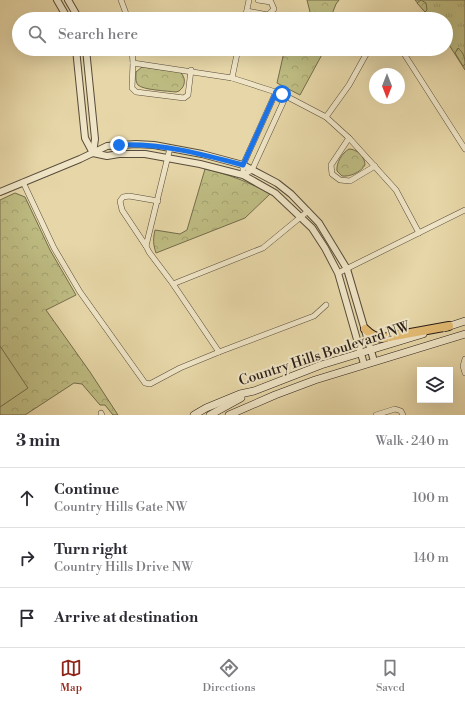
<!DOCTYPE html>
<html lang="en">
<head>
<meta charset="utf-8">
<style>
  body { margin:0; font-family:"Libre Bodoni",serif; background:#f7f7f7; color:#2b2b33 }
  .controls { position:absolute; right:12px; bottom:12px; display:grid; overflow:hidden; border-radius:0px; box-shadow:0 4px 16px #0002 }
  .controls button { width:36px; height:36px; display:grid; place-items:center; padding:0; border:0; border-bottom:1px solid #e1e1e2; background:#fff; color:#2b2b33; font:20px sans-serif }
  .compass { position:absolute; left:369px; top:68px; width:36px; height:36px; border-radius:50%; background:#fff; box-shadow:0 4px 16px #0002; rotate:180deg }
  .stop { position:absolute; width:12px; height:12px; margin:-9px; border:3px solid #1a73e8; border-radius:50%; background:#fff }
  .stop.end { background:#1a73e8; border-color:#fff; box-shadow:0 1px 4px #0008 }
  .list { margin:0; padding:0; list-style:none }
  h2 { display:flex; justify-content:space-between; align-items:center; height:52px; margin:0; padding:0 16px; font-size:17px }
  h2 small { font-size:13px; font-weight:400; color:#7c7c81 }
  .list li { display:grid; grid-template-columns:26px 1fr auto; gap:12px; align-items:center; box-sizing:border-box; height:60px; padding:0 16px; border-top:1px solid #e1e1e2 }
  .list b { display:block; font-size:15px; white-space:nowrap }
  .list p { margin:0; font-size:13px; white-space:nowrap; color:#7c7c81 }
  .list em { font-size:13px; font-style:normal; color:#7c7c81 }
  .icon { flex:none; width:22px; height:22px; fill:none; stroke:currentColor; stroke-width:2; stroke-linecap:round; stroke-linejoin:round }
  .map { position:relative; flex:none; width:465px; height:415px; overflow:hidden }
  .search { position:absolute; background:#fff; box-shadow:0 4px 16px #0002; left:12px; right:12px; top:12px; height:44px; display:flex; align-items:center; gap:10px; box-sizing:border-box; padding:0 14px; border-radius:22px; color:#7c7c81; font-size:15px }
  .sheet { height:232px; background:#fff }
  nav { display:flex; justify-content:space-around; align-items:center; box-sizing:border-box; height:56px; border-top:1px solid #e1e1e2; background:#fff; font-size:11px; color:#7c7c81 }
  nav a { display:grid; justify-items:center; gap:2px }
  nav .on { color:#8f2418 }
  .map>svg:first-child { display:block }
  .grass { fill:url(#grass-tufts); stroke:#746d4c }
  .forest { fill:url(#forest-crowns); stroke:#746d4c }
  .garden { fill:#bebc82; stroke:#746d4c }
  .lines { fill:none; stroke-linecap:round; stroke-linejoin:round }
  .minor-casing { stroke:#584c3b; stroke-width:6 }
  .tertiary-casing { stroke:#584c3b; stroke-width:8 }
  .secondary-casing { stroke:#291e17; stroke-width:8 }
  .primary-casing { stroke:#291e17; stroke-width:10 }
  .minor { stroke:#efe5c6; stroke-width:5 }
  .tertiary { stroke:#efe5c6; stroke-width:6 }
  .secondary { stroke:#efe5c6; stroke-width:7 }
  .primary { stroke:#e4bc74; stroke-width:8 }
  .route { stroke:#1a73e8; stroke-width:5 }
  .labels { text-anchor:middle; stroke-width:4; stroke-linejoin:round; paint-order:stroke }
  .street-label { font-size:14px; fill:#291e17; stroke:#efe5c6 }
</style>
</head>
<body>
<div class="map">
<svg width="465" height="415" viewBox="0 0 465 415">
  <defs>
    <pattern id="grass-tufts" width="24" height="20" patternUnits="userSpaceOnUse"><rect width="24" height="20" fill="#bebc82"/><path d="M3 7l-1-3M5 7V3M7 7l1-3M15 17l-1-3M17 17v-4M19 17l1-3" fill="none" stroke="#a3a170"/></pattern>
    <pattern id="forest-crowns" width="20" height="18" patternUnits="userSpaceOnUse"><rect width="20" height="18" fill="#bebc82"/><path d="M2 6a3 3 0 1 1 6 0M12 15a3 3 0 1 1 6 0" fill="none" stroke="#a3a170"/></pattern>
  </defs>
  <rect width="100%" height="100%" fill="#e7d7a8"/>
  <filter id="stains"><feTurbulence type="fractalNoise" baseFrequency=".005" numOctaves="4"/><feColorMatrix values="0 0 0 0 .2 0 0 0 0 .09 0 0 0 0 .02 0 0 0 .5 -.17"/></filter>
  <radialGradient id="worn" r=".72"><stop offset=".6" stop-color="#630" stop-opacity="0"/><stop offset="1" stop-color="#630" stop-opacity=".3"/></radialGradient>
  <polygon class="grass" points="415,0 465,0 465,70 446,40 446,19 431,19"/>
  <g class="forest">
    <polygon points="307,0 339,0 336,4 330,19 308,19 310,12"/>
    <polygon points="421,0 426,3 427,10 425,12 417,3"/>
    <path d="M458,48c5,4 7,9 7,16l-2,2 -8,-13z"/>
    <polygon points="288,49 325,49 300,95 277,83 284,52"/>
    <path d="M142,67l38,5c6,5 6,14 -1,19l-3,1c-8,-1 -33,-2 -38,-7 -3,-4 -2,-8 -2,-13z"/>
    <path d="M349,149c8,0 16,8 16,16 -4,7 -15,12 -23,11l-5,-5c-1,-8 5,-18 12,-22z"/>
    <path d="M205,169c23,5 44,13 65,25l-25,24 -89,35c-3,-9 -3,-14 -1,-23l25,4 7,-4z"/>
    <polygon points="15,193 25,197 50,250 76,295 46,310 90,372 118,415 113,415 105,405 100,405 82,384 74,383 25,415 0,415 0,200"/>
  </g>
  <polygon class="garden" points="0,346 28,388 0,407"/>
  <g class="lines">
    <g class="minor-casing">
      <g id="minor">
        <polyline points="121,0 128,19"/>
        <polyline points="247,11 268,15 274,9 271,2 258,0"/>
        <polyline points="245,19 249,0"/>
        <polyline points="132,49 133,63 132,88 136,92 184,98 188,95 191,70"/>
        <polyline points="401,49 465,149"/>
        <polyline points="133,63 232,78 282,94 326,117 349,138 396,190 419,233"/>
        <polyline points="232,78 238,49"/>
        <polyline points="276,92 243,165 243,175 252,170 286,96"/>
        <polyline points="326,117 349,85 369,49"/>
        <polyline points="349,138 331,165 332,174 340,180 350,181 375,166"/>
        <polyline points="23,182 54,248 80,292 145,383 150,384 180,368 219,352 173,284 149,252 146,246 170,148"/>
        <polyline points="146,246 122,210 120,201 123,197 129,196 158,201"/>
        <polyline points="338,273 465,210"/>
        <polyline points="173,284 263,248 308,211"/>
        <polyline points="219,352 314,316 326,305"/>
        <polyline points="465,359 463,366 465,373"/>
        <polyline points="101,413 102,415"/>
        <polyline points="376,415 395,409 401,411 403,415"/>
      </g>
    </g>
    <g class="tertiary-casing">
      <g id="tertiary">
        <polyline points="57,0 68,19"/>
        <polyline points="68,0 79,19"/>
        <polyline points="76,49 85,138 93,153"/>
        <polyline points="86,49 95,139 93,153"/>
        <polyline points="93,153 107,156 119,154 145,154 200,164 243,175 275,193 312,228 325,248 338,273 364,364"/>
        <polyline points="0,192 80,159 107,146 136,144 154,145 202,154 243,165 277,183 291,194 319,223 347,269 374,361"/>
      </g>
    </g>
    <g class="secondary-casing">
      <g id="secondary">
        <polyline points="444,328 465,321"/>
        <polyline points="194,415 206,408 240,394 254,391 321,365 423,334"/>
        <polyline points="210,415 241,398"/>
        <polyline points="229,415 275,395 315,380 465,334"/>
      </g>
    </g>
    <g class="primary-casing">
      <path id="primary" d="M365,329c5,5 10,9 18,9l66,-12"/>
    </g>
    <use href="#minor" class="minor"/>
    <use href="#tertiary" class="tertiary"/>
    <use href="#secondary" class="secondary"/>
    <use href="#primary" class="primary"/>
  </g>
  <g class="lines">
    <path class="route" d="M119,145c42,-2 83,9 124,20l33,-73 6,2"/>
  </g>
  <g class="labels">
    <g class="street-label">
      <text transform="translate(324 353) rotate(-18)" y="5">Country Hills Boulevard NW</text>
    </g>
  </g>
  <rect width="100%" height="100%" filter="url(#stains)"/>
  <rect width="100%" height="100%" fill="url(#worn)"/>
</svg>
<div class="controls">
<button><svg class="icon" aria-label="layers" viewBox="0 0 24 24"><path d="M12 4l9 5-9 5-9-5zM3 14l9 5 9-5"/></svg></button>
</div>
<svg class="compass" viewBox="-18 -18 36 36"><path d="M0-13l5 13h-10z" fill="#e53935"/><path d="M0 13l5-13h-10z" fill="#7c7c81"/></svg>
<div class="stop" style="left:282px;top:94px"></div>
<div class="stop end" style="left:119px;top:145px"></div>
<div class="search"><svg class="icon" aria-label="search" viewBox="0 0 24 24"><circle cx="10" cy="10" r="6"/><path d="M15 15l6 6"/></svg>Search here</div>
</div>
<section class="sheet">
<h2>3 min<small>Walk · 240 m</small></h2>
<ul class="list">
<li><svg class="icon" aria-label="ahead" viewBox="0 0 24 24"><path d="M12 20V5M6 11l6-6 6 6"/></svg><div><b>Continue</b><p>Country Hills Gate NW</p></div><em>100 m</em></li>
<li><svg class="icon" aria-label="right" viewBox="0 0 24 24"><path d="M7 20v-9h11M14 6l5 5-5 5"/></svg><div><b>Turn right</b><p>Country Hills Drive NW</p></div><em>140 m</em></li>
<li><svg class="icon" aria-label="arrive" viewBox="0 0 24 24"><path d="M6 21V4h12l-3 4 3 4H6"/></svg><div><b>Arrive at destination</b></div></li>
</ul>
</section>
<nav>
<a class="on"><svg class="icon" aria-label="map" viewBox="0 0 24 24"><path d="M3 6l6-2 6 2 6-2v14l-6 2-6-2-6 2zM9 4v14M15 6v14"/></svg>Map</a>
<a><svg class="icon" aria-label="directions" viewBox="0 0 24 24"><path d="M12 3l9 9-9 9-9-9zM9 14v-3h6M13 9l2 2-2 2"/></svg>Directions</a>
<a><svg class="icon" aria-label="saved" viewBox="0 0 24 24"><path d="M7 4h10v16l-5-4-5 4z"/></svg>Saved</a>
</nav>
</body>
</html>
